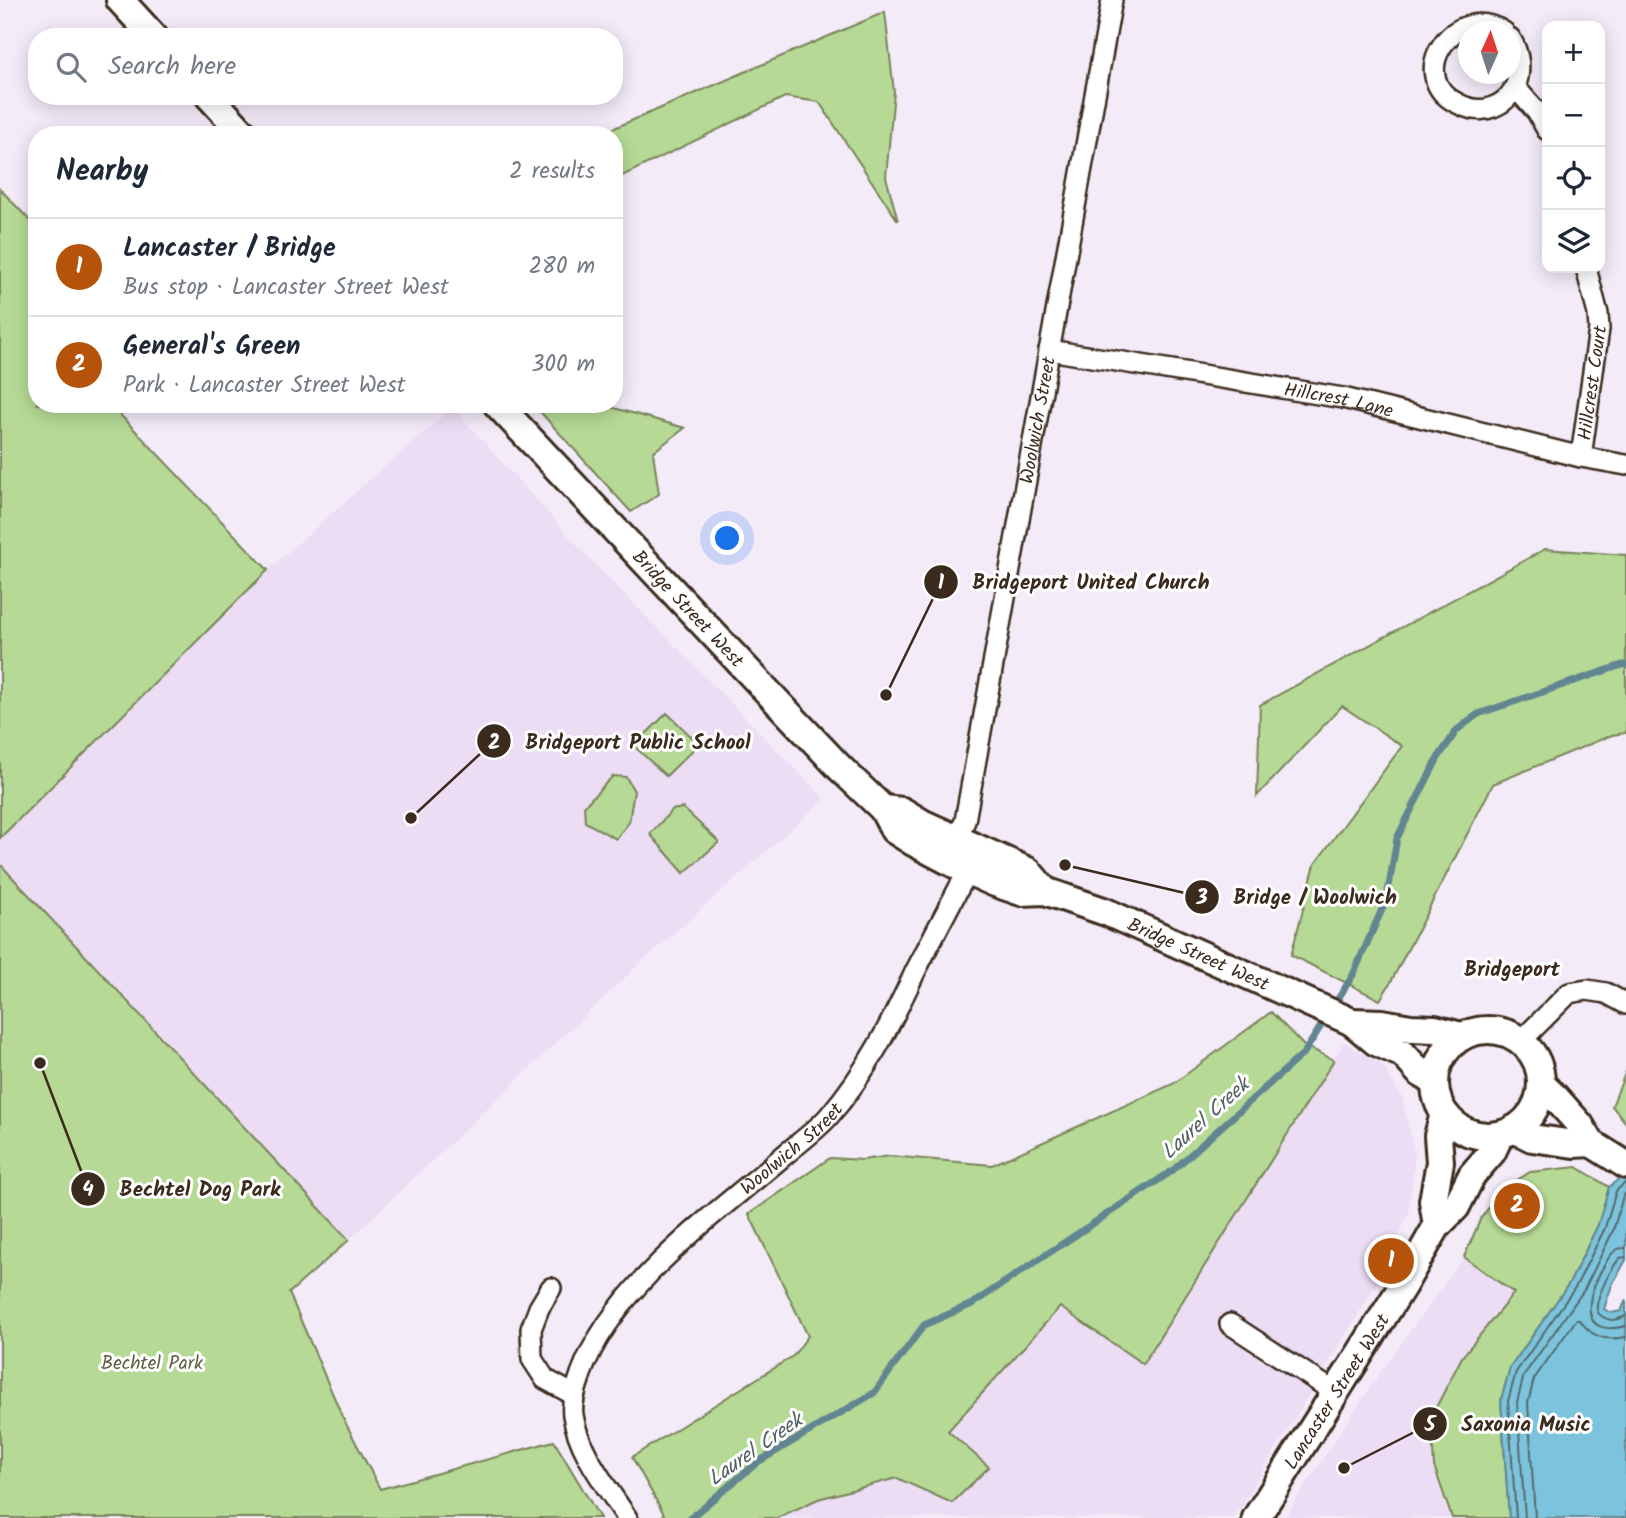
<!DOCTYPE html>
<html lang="en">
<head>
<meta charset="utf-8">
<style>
  body { margin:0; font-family:Kalam,sans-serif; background:#f6f6f7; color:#1f2937 }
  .controls { position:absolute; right:21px; top:21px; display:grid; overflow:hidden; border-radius:14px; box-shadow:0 4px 18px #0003 }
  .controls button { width:63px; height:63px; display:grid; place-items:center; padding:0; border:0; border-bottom:2px solid #e0e1e3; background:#fff; color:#1f2937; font:35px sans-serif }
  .compass { position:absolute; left:1458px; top:21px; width:63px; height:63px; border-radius:50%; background:#fff; box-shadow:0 4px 18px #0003; rotate:3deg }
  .you { position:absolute; left:728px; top:539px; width:24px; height:24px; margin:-18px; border:5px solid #fff; border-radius:50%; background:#1a73e8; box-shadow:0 0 0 10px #1a73e833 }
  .badge { display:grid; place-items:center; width:46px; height:46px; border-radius:50%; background:#b45309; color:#fff; font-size:23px; font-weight:700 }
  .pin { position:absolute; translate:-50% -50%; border:4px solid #fff; box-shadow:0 2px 7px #0006 }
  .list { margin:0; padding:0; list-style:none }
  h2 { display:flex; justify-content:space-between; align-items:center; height:91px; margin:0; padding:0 28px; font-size:30px }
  h2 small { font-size:23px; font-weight:400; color:#747a83 }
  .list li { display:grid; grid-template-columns:46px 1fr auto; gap:21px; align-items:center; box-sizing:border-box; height:98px; padding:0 28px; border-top:2px solid #e0e1e3 }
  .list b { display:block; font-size:26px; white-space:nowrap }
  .list p { margin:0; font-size:23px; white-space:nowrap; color:#747a83 }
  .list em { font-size:23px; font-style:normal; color:#747a83 }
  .icon { flex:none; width:38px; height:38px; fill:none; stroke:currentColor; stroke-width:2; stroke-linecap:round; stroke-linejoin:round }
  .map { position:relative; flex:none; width:1626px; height:1518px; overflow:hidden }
  .search { position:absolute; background:#fff; box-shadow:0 4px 18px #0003; left:28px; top:28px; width:595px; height:77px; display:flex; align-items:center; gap:18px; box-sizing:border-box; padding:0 24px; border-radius:28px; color:#747a83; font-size:26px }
  .panel { position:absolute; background:#fff; box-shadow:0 4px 18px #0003; left:28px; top:126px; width:595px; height:287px; border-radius:28px }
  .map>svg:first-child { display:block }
  .built { fill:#ecddf4 }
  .green { fill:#b6da95; stroke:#78825a; stroke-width:2 }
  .water { fill:#7cc4dd; stroke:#628691; stroke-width:2 }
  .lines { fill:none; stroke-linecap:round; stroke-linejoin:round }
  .shore { stroke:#55686a; stroke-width:2 }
  .stream { stroke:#628691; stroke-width:7 }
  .street-casing { stroke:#3b2a1e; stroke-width:24 }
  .secondary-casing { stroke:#3b2a1e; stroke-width:32 }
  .street { stroke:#fff; stroke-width:19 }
  .secondary { stroke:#fff; stroke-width:26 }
  .labels { text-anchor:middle; stroke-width:6; stroke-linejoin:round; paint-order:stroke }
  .street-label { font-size:19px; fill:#3b2a1e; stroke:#fff }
  .park-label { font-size:19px; fill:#605f42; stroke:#fff }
  .neighbourhood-label { font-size:21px; font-weight:bold; fill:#3b2a1e; stroke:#fff }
  .water-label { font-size:21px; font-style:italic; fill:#526061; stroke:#fff }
  .leader { fill:none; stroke:#3b2a1e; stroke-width:2.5 }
  .callout-dot { fill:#3b2a1e; stroke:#fff; stroke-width:2.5 }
  .mark-label { font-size:21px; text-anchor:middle; font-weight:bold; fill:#fff }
  .callout-label { font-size:21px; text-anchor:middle; font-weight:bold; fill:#3b2a1e; stroke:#fff; stroke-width:6; stroke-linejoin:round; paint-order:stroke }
</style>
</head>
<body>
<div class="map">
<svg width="1626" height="1518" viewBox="0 0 1626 1518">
  <rect width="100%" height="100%" fill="#f4ebf9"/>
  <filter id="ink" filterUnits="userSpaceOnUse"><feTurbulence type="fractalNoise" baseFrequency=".0143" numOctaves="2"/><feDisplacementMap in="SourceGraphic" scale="14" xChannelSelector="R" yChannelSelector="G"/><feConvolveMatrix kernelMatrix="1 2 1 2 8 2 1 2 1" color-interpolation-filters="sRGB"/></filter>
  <g filter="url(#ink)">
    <g class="built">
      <polygon points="452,407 587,556 825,799 635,968 349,1240 0,864 0,838 268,570"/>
      <polygon points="1344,1042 1383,1066 1402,1097 1415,1155 1409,1212 1379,1280 1234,1518 777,1518 818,1499 897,1478 948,1431 1060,1307 1143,1364"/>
      <polygon points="1464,1257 1515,1293 1462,1357 1434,1466 1452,1518 1284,1518 1379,1374"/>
    </g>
    <g class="green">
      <polygon points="885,12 894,92 886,177 898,221 819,102 785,97 614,180 614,135 598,135"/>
      <polygon points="0,189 37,228 37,404 110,404 268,570 0,838"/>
      <polygon points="533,404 576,404 579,407 614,408 685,428 653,452 659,494 631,512"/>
      <polygon points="1545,549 1626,555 1626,733 1612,735 1493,784 1391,982 1380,1000 1291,955 1315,864 1402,746 1342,706 1257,796 1260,705"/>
      <polygon points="667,713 699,744 666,776 634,746"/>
      <polygon points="613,776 626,777 634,791 629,822 616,839 585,822 584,806"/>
      <polygon points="683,808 719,842 684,873 650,834 672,810"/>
      <polygon points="0,864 349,1240 289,1293 343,1418 380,1489 554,1441 600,1518 0,1518"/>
      <polygon points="1271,1012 1303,1045 1334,1060 1143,1364 1060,1307 948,1431 989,1467 952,1503 897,1478 818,1499 777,1518 666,1518 632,1457 793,1356 808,1336 749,1214 830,1158 863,1160 890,1156 992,1165 1173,1084"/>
      <polygon points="1626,1071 1626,1123 1612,1106"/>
      <polygon points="1577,1167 1609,1187 1598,1225 1570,1282 1510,1368 1501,1400 1509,1518 1452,1518 1434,1466 1431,1417 1462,1357 1514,1293 1464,1257 1481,1218 1502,1190 1530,1172"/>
    </g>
    <polygon class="water" points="1626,1173 1626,1260 1612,1285 1604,1309 1611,1313 1621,1311 1626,1300 1626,1518 1509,1518 1501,1400 1510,1368 1570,1282 1598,1225 1609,1187"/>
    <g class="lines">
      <g class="shore">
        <path d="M1626,1248c-5,0 -7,0 -11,3 -6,4 -9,12 -13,18 -15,28 -25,69 24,57"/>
        <path d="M1626,1257l-6,1c-8,9 -25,40 -23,52 1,4 4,6 8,8 7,4 14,1 21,-2"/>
        <polyline points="1516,1518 1508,1401 1516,1372 1576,1286 1605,1228 1616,1191 1626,1182"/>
        <polyline points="1525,1518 1517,1402 1524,1375 1584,1290 1613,1231 1623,1196 1626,1193"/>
        <path d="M1535,1518l-7,-115 6,-24 42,-59h4c12,18 25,21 46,17"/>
      </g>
      <polyline class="stream" points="690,1518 758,1462 874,1393 924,1325 972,1304 1172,1171 1304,1053 1353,975 1387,898 1397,838 1438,758 1457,730 1478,714 1622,665 1626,665"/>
      <g class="street-casing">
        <g id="street">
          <path d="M1504,32c-50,-32 -100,45 -47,71 11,6 24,9 36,4 29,-11 32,-46 17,-69"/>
          <polyline points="1515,87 1537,112 1547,130"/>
          <path id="s1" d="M1049,350l294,48 238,59 45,8"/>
          <path id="s2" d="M1581,457l18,-128 -1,-15 -12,-46"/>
          <path id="s3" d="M957,839l8,-18 147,-821"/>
          <polyline points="1521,1041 1569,993 1587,990 1606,993 1626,1004"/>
          <polyline points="551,1288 539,1308 531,1329 532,1359 545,1379 574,1395"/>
          <polyline points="1230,1324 1336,1393"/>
          <path id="s4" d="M627,1518c-19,-30 -49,-67 -54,-103 -2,-14 4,-28 8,-41 31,-86 132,-158 200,-216 16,-14 35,-27 48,-42 39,-45 62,-93 87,-146 17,-33 34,-66 52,-99"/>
        </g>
      </g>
      <g class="secondary-casing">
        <g id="secondary">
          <polyline points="120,0 154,37"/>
          <polyline points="209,96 245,135"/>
          <path id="s5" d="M497,404l250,266 93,98 43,41 11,21 19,12 55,29 27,12 26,9 24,-1 61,21 246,110 24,20 27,12 17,19 14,8"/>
          <polyline points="883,809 902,811 922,823 1028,871 1045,891"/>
          <polyline points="1352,1022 1382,1023 1411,1028 1435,1029 1461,1036"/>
          <circle cx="1488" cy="1083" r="53"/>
          <polyline points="1541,1084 1555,1097 1580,1125 1591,1143 1626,1165"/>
          <polyline points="1514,1129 1532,1138 1574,1144 1591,1143"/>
          <polyline points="1437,1226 1433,1201 1440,1162 1438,1136 1444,1114"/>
          <path id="s6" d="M1256,1518l146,-231 35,-61 19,-19 16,-32 20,-23 8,-17"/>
        </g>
      </g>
      <use href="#street" class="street"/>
      <use href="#secondary" class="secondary"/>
    </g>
  </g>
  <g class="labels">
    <g class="street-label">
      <text dy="7" stroke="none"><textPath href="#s2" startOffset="75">Hillcrest Court</textPath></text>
      <text dy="7" stroke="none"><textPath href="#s1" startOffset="294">Hillcrest Lane</textPath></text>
      <text dy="7" stroke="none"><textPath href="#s3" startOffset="427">Woolwich Street</textPath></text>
      <text dy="7" stroke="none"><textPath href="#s5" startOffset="280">Bridge Street West</textPath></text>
      <text dy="7" stroke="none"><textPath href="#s5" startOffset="915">Bridge Street West</textPath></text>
      <text dy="7" stroke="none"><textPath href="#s4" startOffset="471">Woolwich Street</textPath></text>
      <text dy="7" stroke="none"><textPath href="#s6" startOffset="150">Lancaster Street West</textPath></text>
    </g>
    <g class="park-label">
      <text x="152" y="1369">Bechtel Park</text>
    </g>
    <g class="neighbourhood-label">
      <text x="1512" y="976">Bridgeport</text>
    </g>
    <g class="water-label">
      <text transform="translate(1205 1118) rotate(-42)" y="7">Laurel Creek</text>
      <text transform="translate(755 1449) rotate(-35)" y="7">Laurel Creek</text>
    </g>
  </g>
  <path class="leader" d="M886 695L941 582M411 818L494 741M1065 865L1202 897M40 1063L88 1189M1344 1468L1430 1424"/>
  <g class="callout-dot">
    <circle cx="886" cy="695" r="7"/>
    <circle cx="411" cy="818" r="7"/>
    <circle cx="1065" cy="865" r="7"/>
    <circle cx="40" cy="1063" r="7"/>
    <circle cx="1344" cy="1468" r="7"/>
    <circle cx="941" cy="582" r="18"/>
    <circle cx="494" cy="741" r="18"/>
    <circle cx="1202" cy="897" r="18"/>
    <circle cx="88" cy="1189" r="18"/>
    <circle cx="1430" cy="1424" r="18"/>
  </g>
  <g class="mark-label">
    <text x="941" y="589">1</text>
    <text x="494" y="749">2</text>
    <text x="1202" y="904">3</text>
    <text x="88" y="1196">4</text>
    <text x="1430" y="1431">5</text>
  </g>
  <g class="callout-label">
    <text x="1091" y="589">Bridgeport United Church</text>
    <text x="638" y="749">Bridgeport Public School</text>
    <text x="1315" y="904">Bridge / Woolwich</text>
    <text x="200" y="1196">Bechtel Dog Park</text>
    <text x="1526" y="1431">Saxonia Music</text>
  </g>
</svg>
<div class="controls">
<button>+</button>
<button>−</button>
<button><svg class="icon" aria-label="locate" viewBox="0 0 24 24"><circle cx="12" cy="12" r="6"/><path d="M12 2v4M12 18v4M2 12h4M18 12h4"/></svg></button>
<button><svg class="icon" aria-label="layers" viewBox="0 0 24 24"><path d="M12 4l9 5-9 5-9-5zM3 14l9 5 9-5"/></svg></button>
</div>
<svg class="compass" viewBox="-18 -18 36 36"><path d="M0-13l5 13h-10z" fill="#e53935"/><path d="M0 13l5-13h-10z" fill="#747a83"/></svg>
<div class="you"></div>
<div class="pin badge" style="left:1391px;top:1261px">1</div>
<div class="pin badge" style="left:1517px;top:1206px">2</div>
<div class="search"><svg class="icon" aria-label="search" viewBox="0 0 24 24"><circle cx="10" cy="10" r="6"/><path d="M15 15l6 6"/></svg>Search here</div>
<section class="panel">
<h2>Nearby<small>2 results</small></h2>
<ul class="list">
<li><span class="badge">1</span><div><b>Lancaster / Bridge</b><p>Bus stop · Lancaster Street West</p></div><em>280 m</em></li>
<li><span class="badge">2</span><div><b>General's Green</b><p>Park · Lancaster Street West</p></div><em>300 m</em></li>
</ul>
</section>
</div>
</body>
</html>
